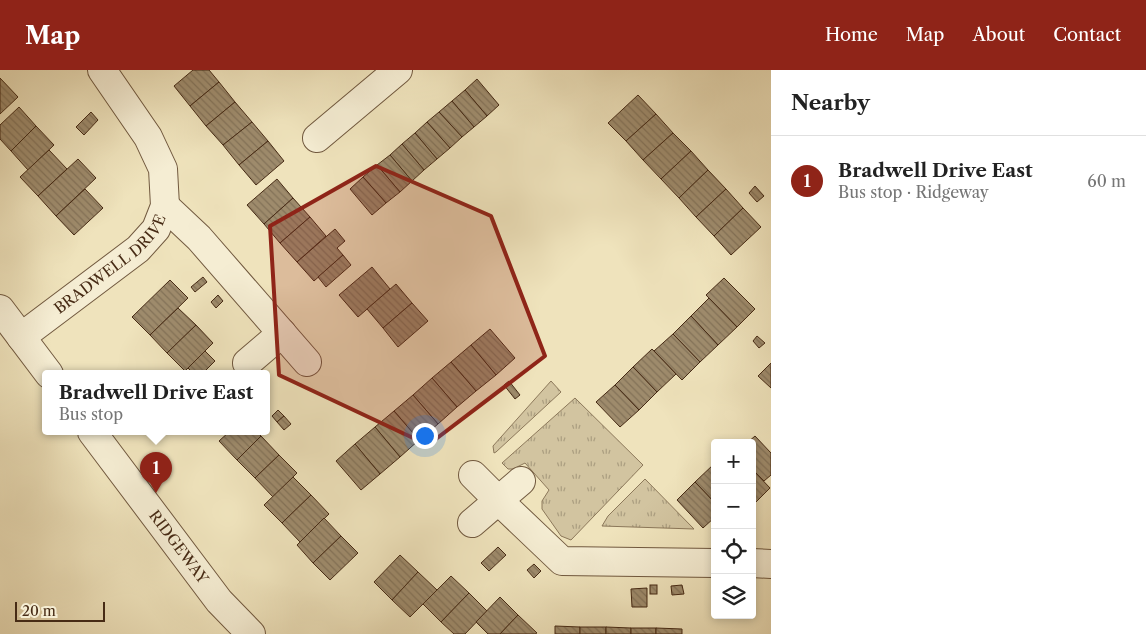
<!DOCTYPE html>
<html lang="en">
<head>
<meta charset="utf-8">
<style>
  body { margin:0; font-family:"Libre Caslon Text",serif; background:#f2f2f2; color:#222 }
  .controls { position:absolute; right:15px; bottom:15px; display:grid; overflow:hidden; border-radius:5px; box-shadow:0 2px 8px #0003 }
  .controls button { width:45px; height:45px; display:grid; place-items:center; padding:0; border:0; border-bottom:1px solid #e0e0e0; background:#fff; color:#222; font:25px sans-serif }
  .scale { position:absolute; left:15px; bottom:12px; width:90px; box-sizing:border-box; padding-left:5px; border:2px solid #472b15; border-top:0; font-size:14px; line-height:18px; white-space:nowrap; color:#472b15; -webkit-text-stroke:4px #f5edd3; paint-order:stroke }
  .you { position:absolute; left:424px; top:365px; width:18px; height:18px; margin:-12px; border:4px solid #fff; border-radius:50%; background:#1a73e8; box-shadow:0 0 0 8px #1a73e833 }
  .badge { display:grid; place-items:center; width:32px; height:32px; border-radius:50%; background:#8f2418; color:#fff; font-size:16px; font-weight:700 }
  .pin { position:absolute; translate:-50% -41px; filter:drop-shadow(0 1px 2px #0008) }
  .pin::after { content:''; position:absolute; top:26px; width:18px; height:15px; background:inherit; clip-path:polygon(0 0,100% 0,50% 100%) }
  .popup { position:absolute; left:42px; top:300px; width:228px; height:65px; box-sizing:border-box; display:grid; place-content:center; border-radius:5px; background:#fff; filter:drop-shadow(0 1px 4px #0005); font-size:16px; white-space:nowrap; color:#767676 }
  .popup b { font-size:19px; color:#222 }
  .popup::after { content:''; position:absolute; left:50%; top:100%; margin-left:-10px; border:10px solid transparent; border-top-color:#fff }
  .list { margin:0; padding:0; list-style:none }
  h2 { display:flex; justify-content:space-between; align-items:center; height:65px; margin:0; padding:0 20px; font-size:21px }
  h2 small { font-size:16px; font-weight:400; color:#767676 }
  .list li { display:grid; grid-template-columns:32px 1fr auto; gap:15px; align-items:center; box-sizing:border-box; height:90px; padding:0 20px; border-top:1px solid #e0e0e0 }
  .list b { display:block; font-size:19px; white-space:nowrap }
  .list p { margin:0; font-size:16px; white-space:nowrap; color:#767676 }
  .list em { font-size:16px; font-style:normal; color:#767676 }
  .icon { flex:none; width:28px; height:28px; fill:none; stroke:currentColor; stroke-width:2; stroke-linecap:round; stroke-linejoin:round }
  .map { position:relative; flex:none; width:771px; height:564px; overflow:hidden }
  header { display:flex; align-items:center; gap:30px; box-sizing:border-box; height:70px; padding:0 25px; background:#8f2418; color:#fff }
  header strong { font-size:24px }
  nav { display:flex; gap:28px; margin-inline-start:auto; font-size:18px }
  main { display:flex }
  aside { flex:1; background:#fff }
  .map>svg:first-child { display:block }
  .grass { fill:url(#grass-tufts); stroke:#8c785a }
  .building { fill:url(#building-back-hatch); stroke:#472b15 }
  .lines { fill:none; stroke-linecap:round; stroke-linejoin:round }
  .minor-casing { stroke:#71593f; stroke-width:30 }
  .minor { stroke:#f5edd3; stroke-width:28 }
  .marked { fill:#8f2418; fill-opacity:0.2; stroke:#8f2418; stroke-width:4; stroke-linejoin:round }
  .labels { text-anchor:middle; stroke-width:4; stroke-linejoin:round; paint-order:stroke }
  .street-label { font-size:15px; fill:#472b15; stroke:#f5edd3 }
</style>
</head>
<body>
<header>
<strong>Map</strong>
<nav><a>Home</a><a>Map</a><a>About</a><a>Contact</a></nav>
</header>
<main>
<div class="map">
<svg width="771" height="564" viewBox="0 0 771 564">
  <defs>
    <pattern id="grass-tufts" width="24" height="20" patternUnits="userSpaceOnUse" patternTransform="scale(1.25)"><rect width="24" height="20" fill="#d2c4a0"/><path d="M3 7l-1-3M5 7V3M7 7l1-3M15 17l-1-3M17 17v-4M19 17l1-3" fill="none" stroke="#ac9f81"/></pattern>
    <pattern id="building-back-hatch" width="6" height="6" patternUnits="userSpaceOnUse" patternTransform="scale(1.25)"><rect width="6" height="6" fill="#9e8b6c"/><path d="M-1 5l2 2M0 0l6 6M5-1l2 2" fill="none" stroke="#837258"/></pattern>
  </defs>
  <rect width="100%" height="100%" fill="#efe3bc"/>
  <filter id="stains"><feTurbulence type="fractalNoise" baseFrequency=".004" numOctaves="4"/><feColorMatrix values="0 0 0 0 .2 0 0 0 0 .09 0 0 0 0 .02 0 0 0 .5 -.17"/></filter>
  <radialGradient id="worn" r=".72"><stop offset=".6" stop-color="#630" stop-opacity="0"/><stop offset="1" stop-color="#630" stop-opacity=".3"/></radialGradient>
  <g class="grass">
    <polygon points="551,311 561,322 496,382 494,383 493,376"/>
    <polygon points="575,328 643,395 571,470 561,466 542,439 542,431 549,420 525,393 513,399 508,399 502,393"/>
    <polygon points="645,409 694,459 602,456 608,446"/>
  </g>
  <g class="building">
    <polygon points="193,0 209,0 219,12 190,36 174,16"/>
    <polygon points="0,8 18,27 0,44"/>
    <polygon points="477,9 499,35 487,46 465,20"/>
    <polygon points="219,12 235,32 206,56 190,36"/>
    <polygon points="465,20 487,46 474,57 452,31"/>
    <polygon points="638,25 656,44 626,71 608,53"/>
    <polygon points="452,31 474,57 462,67 439,42"/>
    <polygon points="235,32 252,52 223,75 206,56"/>
    <polygon points="19,37 36,56 11,81 0,69 0,55"/>
    <polygon points="91,42 98,50 84,65 76,57"/>
    <polygon points="439,42 462,67 450,78 427,52"/>
    <polygon points="656,44 673,63 643,90 626,71"/>
    <polygon points="252,52 268,71 239,95 223,75"/>
    <polygon points="427,52 450,78 437,89 415,63"/>
    <polygon points="36,56 54,75 28,100 11,81"/>
    <polygon points="415,63 437,89 424,100 402,74"/>
    <polygon points="673,63 691,81 661,109 643,90"/>
    <polygon points="268,71 284,91 256,115 239,95"/>
    <polygon points="402,74 424,100 412,111 390,85"/>
    <polygon points="49,80 67,99 38,126 20,107"/>
    <polygon points="691,81 708,100 679,128 661,109"/>
    <polygon points="390,85 412,111 400,122 377,95"/>
    <polygon points="78,89 96,108 56,146 38,126"/>
    <polygon points="377,95 400,122 386,133 363,107"/>
    <polygon points="708,100 726,119 696,147 679,128"/>
    <polygon points="363,107 386,133 372,145 350,119"/>
    <polygon points="277,109 293,128 264,154 247,135"/>
    <polygon points="755,116 764,126 757,132 749,123"/>
    <polygon points="85,119 103,138 74,165 56,146"/>
    <polygon points="726,119 743,138 714,166 696,147"/>
    <polygon points="293,128 310,147 280,173 264,154"/>
    <polygon points="743,138 761,157 731,185 714,166"/>
    <polygon points="310,147 326,166 297,192 280,173"/>
    <polygon points="335,159 345,171 337,178 343,185 314,211 297,192"/>
    <polygon points="343,185 351,195 326,217 318,207"/>
    <polygon points="372,197 390,219 358,247 339,225"/>
    <polygon points="203,207 207,212 195,222 191,217"/>
    <polygon points="724,208 755,239 737,257 706,225"/>
    <polygon points="170,210 188,228 150,265 132,247"/>
    <polygon points="396,214 412,233 383,258 367,239"/>
    <polygon points="218,225 223,231 216,238 211,232"/>
    <polygon points="709,228 737,257 718,275 691,246"/>
    <polygon points="412,233 428,251 398,277 383,258"/>
    <polygon points="178,238 196,255 167,283 150,265"/>
    <polygon points="691,246 718,275 700,292 673,264"/>
    <polygon points="196,255 213,273 185,301 167,283"/>
    <polygon points="490,259 515,288 496,305 471,275"/>
    <polygon points="673,264 700,292 682,310 654,281"/>
    <polygon points="757,266 765,273 759,278 753,271"/>
    <polygon points="471,275 496,305 476,321 451,292"/>
    <polygon points="652,279 676,304 657,322 633,297"/>
    <polygon points="205,281 215,291 202,304 194,304 188,298"/>
    <polygon points="451,292 476,321 457,337 432,308"/>
    <polygon points="771,293 771,318 758,306"/>
    <polygon points="633,297 657,322 639,340 615,315"/>
    <polygon points="432,308 457,337 438,354 413,325"/>
    <polygon points="509,311 520,325 515,329 504,315"/>
    <polygon points="615,315 639,340 620,357 596,332"/>
    <polygon points="413,325 438,354 419,370 394,341"/>
    <polygon points="278,340 284,346 277,352 272,346"/>
    <polygon points="394,341 419,370 400,387 375,357"/>
    <polygon points="284,346 291,354 284,360 277,352"/>
    <polygon points="375,357 400,387 380,404 355,374"/>
    <polygon points="229,362 257,362 261,366 237,390 219,371"/>
    <polygon points="261,366 279,385 255,408 237,390"/>
    <polygon points="755,366 771,383 771,405 764,411 752,399 752,373 747,373"/>
    <polygon points="355,374 380,404 361,420 336,391"/>
    <polygon points="279,385 297,403 273,427 255,408"/>
    <polygon points="714,394 715,395 715,433 695,412"/>
    <polygon points="752,399 770,418 753,435 752,434"/>
    <polygon points="293,407 311,425 282,453 264,435"/>
    <polygon points="695,412 715,433 715,447 703,458 677,430"/>
    <polygon points="311,425 329,444 300,472 282,453"/>
    <polygon points="324,448 341,466 313,493 297,475"/>
    <polygon points="341,466 358,483 330,510 313,493"/>
    <polygon points="498,477 506,485 489,501 481,493"/>
    <polygon points="400,485 418,502 392,530 374,512"/>
    <polygon points="534,494 541,501 534,508 527,500"/>
    <polygon points="418,502 437,520 410,547 392,530"/>
    <polygon points="451,506 469,523 441,552 423,534"/>
    <rect x="650" y="515" width="7" height="9"/>
    <polygon points="682,515 684,524 672,525 671,516"/>
    <polygon points="647,518 647,537 632,537 631,519"/>
    <polygon points="469,523 487,541 465,564 454,564 441,552"/>
    <polygon points="500,527 518,545 500,564 488,564 476,552"/>
    <polygon points="518,545 537,563 535,564 500,564"/>
    <polygon points="555,556 580,557 580,564 555,564"/>
    <rect x="580" y="557" width="26" height="7"/>
    <polygon points="606,557 631,558 631,564 606,564"/>
    <rect x="631" y="558" width="25" height="6"/>
    <polygon points="656,558 682,559 682,564 656,564"/>
  </g>
  <g class="lines">
    <g class="minor-casing">
      <g id="minor">
        <polyline points="317,68 398,0"/>
        <polyline points="165,136 199,168 307,292"/>
        <polyline points="0,239 49,304"/>
        <path id="s1" d="M21,267l117,-88 18,-20 9,-23 -2,-37 -15,-32 -46,-67"/>
        <polyline points="247,293 282,263"/>
        <path id="s2" d="M92,362l127,169 32,33"/>
        <polyline points="473,405 499,431 562,491 715,493"/>
        <polyline points="472,453 521,411"/>
        <polyline points="752,493 771,494"/>
      </g>
    </g>
    <use href="#minor" class="minor"/>
  </g>
  <path class="marked" d="M376,96l115,50 54,140 -117,89 -149,-70 -9,-149z"/>
  <g class="labels">
    <g class="street-label">
      <text dy="5" stroke="none"><textPath href="#s1" startOffset="116">BRADWELL DRIVE</textPath></text>
      <text dy="5" stroke="none"><textPath href="#s2" startOffset="144">RIDGEWAY</textPath></text>
    </g>
  </g>
  <rect width="100%" height="100%" filter="url(#stains)"/>
  <rect width="100%" height="100%" fill="url(#worn)"/>
</svg>
<div class="controls">
<button>+</button>
<button>−</button>
<button><svg class="icon" aria-label="locate" viewBox="0 0 24 24"><circle cx="12" cy="12" r="6"/><path d="M12 2v4M12 18v4M2 12h4M18 12h4"/></svg></button>
<button><svg class="icon" aria-label="layers" viewBox="0 0 24 24"><path d="M12 4l9 5-9 5-9-5zM3 14l9 5 9-5"/></svg></button>
</div>
<div class="scale">20 m</div>
<div class="you"></div>
<div class="pin badge" style="left:156px;top:423px">1</div>
<div class="popup"><b>Bradwell Drive East</b>Bus stop</div>
</div>
<aside>
<h2>Nearby<small></small></h2>
<ul class="list">
<li><span class="badge">1</span><div><b>Bradwell Drive East</b><p>Bus stop · Ridgeway</p></div><em>60 m</em></li>
</ul>
</aside>
</main>
</body>
</html>
